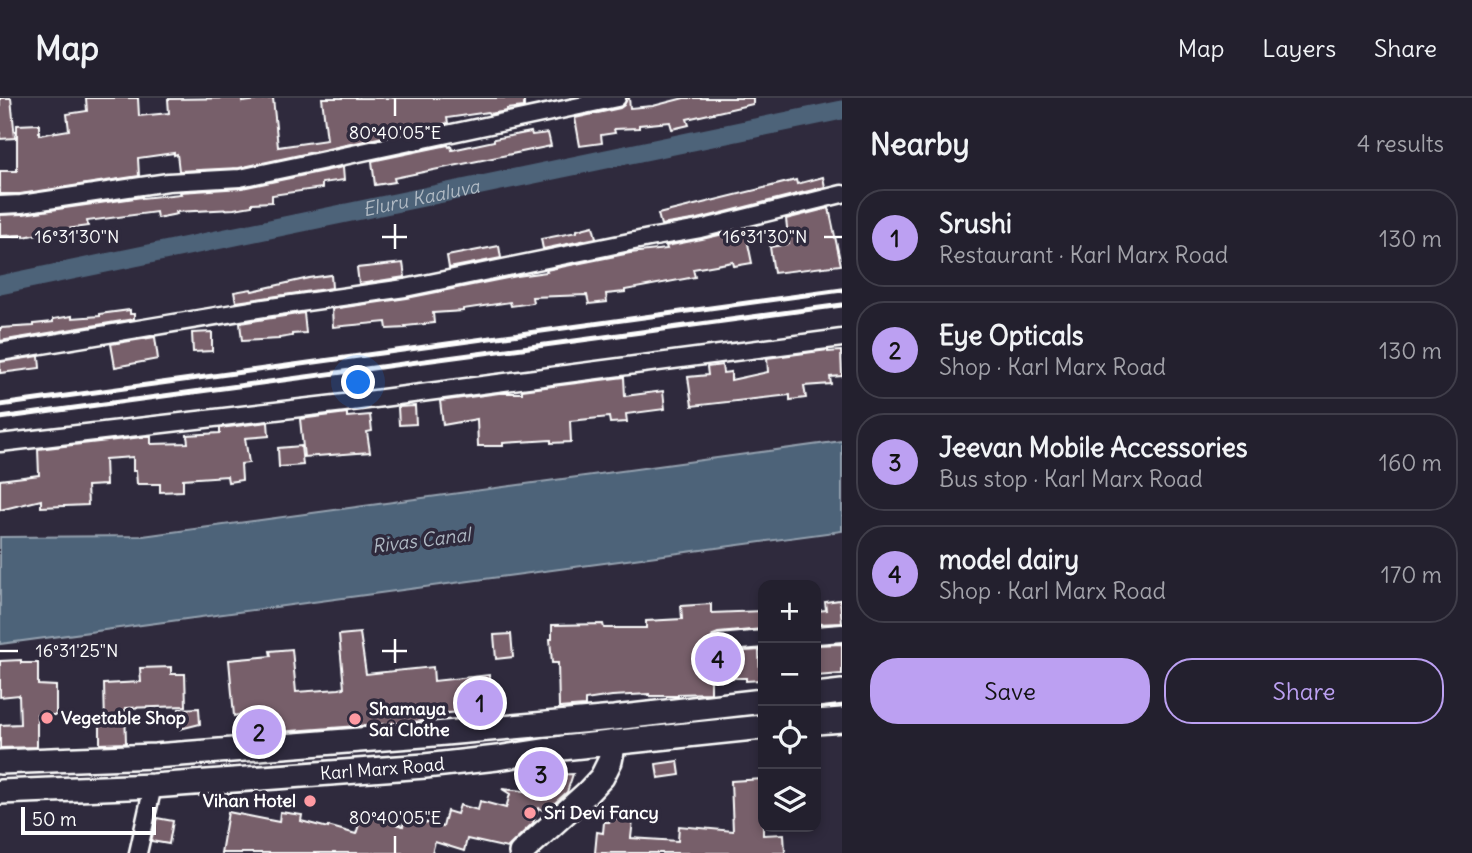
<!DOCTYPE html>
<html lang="en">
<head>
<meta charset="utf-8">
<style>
  body { margin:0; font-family:Delius,sans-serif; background:#2f2d3a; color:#f1f3f6 }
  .controls { position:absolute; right:21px; bottom:21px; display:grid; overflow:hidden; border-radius:14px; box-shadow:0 4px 10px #0003 }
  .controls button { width:63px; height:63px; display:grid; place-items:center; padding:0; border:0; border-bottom:2px solid #403e4a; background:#23202e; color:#f1f3f6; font:35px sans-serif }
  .scale { position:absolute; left:21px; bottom:18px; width:135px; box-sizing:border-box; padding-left:7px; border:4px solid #fff; border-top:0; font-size:19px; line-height:24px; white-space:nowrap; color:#fff; -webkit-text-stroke:5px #2f2a3d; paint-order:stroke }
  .you { position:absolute; left:359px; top:285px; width:24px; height:24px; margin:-18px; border:5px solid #fff; border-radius:50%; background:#1a73e8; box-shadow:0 0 0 10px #1a73e833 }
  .badge { display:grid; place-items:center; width:46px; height:46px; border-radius:50%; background:#bca0f2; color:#111; font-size:23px; font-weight:700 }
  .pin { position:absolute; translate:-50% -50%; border:4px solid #fff; box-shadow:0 2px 7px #0006 }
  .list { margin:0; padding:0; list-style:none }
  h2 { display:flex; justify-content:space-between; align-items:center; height:91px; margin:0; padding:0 28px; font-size:30px }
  h2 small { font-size:23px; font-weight:400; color:#a3a3aa }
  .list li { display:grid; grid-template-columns:46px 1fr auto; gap:21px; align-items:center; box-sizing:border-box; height:98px; margin:0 14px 14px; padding:0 14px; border:2px solid #403e4a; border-radius:28px }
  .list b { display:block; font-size:26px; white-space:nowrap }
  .list p { margin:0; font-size:23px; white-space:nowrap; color:#a3a3aa }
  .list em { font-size:23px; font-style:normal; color:#a3a3aa }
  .actions { display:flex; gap:14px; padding:21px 28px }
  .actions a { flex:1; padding:16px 0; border:2px solid #bca0f2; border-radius:28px; text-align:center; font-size:24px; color:#bca0f2 }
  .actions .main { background:#bca0f2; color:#111 }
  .icon { flex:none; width:38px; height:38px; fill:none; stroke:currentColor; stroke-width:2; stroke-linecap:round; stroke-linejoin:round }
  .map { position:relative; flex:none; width:842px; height:755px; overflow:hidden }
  header { display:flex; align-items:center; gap:42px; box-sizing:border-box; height:98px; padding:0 35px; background:#23202e; border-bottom:2px solid #403e4a }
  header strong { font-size:33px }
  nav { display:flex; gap:38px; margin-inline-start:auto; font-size:24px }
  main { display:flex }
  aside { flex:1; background:#23202e }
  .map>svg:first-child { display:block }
  .water { fill:#4d6379; stroke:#94a1af; stroke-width:2 }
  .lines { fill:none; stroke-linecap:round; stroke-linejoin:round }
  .canal { stroke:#4d6379; stroke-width:19 }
  .building { fill:#775e6a; stroke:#fff; stroke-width:2 }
  .street-casing { stroke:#fff; stroke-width:21 }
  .secondary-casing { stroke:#fff; stroke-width:28 }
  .street { stroke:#2f2a3d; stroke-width:16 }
  .secondary { stroke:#2f2a3d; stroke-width:23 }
  .rail { stroke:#fff; stroke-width:5 }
  .ticks { fill:none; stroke:#fff; stroke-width:2.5 }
  .poi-dot { fill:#ff9aa2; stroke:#2f2a3d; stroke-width:2.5 }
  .labels { text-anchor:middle; stroke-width:7; stroke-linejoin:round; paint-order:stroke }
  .poi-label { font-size:18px; font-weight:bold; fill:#fff; stroke:#2f2a3d; text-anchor:start }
  .street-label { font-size:18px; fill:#fff; stroke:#2f2a3d }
  .water-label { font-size:19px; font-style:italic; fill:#afb9c3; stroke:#2f2a3d }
  .ticks-label { font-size:18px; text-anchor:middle; fill:#fff; stroke:#2f2a3d; stroke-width:7; stroke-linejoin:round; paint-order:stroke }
</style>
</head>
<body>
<header>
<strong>Map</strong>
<nav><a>Map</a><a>Layers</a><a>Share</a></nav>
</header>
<main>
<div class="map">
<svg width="842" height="755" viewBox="0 0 842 755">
  <rect width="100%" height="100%" fill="#2f2a3d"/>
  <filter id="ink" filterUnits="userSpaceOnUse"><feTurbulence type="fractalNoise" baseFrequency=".0143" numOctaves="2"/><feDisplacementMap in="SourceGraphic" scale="14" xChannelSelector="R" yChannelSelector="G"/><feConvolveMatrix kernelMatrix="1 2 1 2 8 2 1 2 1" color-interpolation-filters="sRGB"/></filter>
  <g filter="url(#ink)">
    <polygon class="water" points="842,343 842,433 0,546 0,439 143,438"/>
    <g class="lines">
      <path class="canal" id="s1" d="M0,187l842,-175"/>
    </g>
    <g class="building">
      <polygon points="0,0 11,0 15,40 0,41"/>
      <polygon points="86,0 138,0 139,18 169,15 168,1 242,0 242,4 273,0 278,49 327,42 322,0 524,0 524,9 507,11 507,13 489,16 488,14 447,20 448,25 239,70 179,73 177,56 174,57 174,55 138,60 139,78 20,96 0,96 0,73 17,73 17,27 39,26 39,37 69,32 67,16 87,13"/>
      <polygon points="627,0 629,0 630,10 653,8 684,0 753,0 753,6 687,21 689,27 672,31 670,24 639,27 639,30 614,31 615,35 601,37 602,45 580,48 575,20 620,10 624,7"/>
      <polygon points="531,34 532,37 548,35 551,48 394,80 395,84 375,87 372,63 448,47 449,49 451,48 452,52 494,43 494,41"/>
      <polygon points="343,69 344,82 322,85 322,90 272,97 272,104 252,105 252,108 234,111 176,114 177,116 157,120 156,114 87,123 88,128 52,133 24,139 24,137 0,138 0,117 23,116 142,99 142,100 181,96 180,94 242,90"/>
      <polygon points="823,79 825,89 698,121 661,127 658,116 796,82 797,86"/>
      <polygon points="829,110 841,167 774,175 770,149 789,146 786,121"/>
      <polygon points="593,128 596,140 543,151 541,141 577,134 577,132"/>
      <polygon points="745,131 752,165 734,168 733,164 693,171 695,179 625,192 625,194 606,196 607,204 589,206 587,197 532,199 533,205 511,208 510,204 463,211 463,213 433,215 434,225 405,228 406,230 387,231 386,224 333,229 332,211 407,200 517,178 547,174 546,172 630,155 667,151 666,148 702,141"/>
      <polygon points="499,148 501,160 449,170 447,158"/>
      <polygon points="403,165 405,179 359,186 357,170"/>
      <polygon points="331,177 332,190 236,204 234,194 251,191 252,193 309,180"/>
      <polygon points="130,212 130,216 134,216 134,221 0,243 0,230 34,228 34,226 53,224 53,221 72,218 72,220 100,218 100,216"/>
      <polygon points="304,215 306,235 292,236 292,238 279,240 279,241 242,243 240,225"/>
      <polygon points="212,234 212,253 193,254 192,235"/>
      <polygon points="155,239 158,261 115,269 111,246"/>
      <polygon points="828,252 828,254 841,253 842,278 830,279 831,286 804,288 806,300 790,302 790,297 692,308 688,279 708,277 707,269 722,267 723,275 731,274 731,282 768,274 767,260"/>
      <polygon points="39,258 40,270 0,275 0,264"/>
      <polygon points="624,279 625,298 663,293 665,311 626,316 627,324 610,325 609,319 570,323 571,344 551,345 551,342 503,345 503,348 478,348 477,321 443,327 440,303 499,295 522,295 522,292"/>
      <polygon points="415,308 416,326 399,327 398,309"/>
      <polygon points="347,315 347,319 370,317 372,333 367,334 370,354 304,359 300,321"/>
      <polygon points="268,324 269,338 245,340 249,365 241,366 242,382 228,384 227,378 183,381 183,393 160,394 160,386 137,386 136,373 133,373 133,359 105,361 106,387 87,388 88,407 41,409 41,402 0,412 0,382 39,377 38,351 151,338 151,346 188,345 187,337 220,335 220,330"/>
      <polygon points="301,348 303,367 279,369 278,350"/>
      <polygon points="840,502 842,525 816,526 816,513 826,512 825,504"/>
      <polygon points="711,506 711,515 763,513 763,531 718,535 713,537 710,545 712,552 720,555 759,552 760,582 746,583 746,580 711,580 711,595 678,596 678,598 649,598 649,596 612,598 585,602 585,608 559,610 558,565 552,565 550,541 552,541 552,527 603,526 604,530 646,530 646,523 682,521 681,508"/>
      <polygon points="360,535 366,576 433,569 434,583 489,577 492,611 438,616 438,622 251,636 250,614 234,618 229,562 271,558 270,553 292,551 296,594 339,591 344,590 339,537"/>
      <polygon points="511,536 513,559 496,561 494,537"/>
      <polygon points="842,546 842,576 816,578 816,547"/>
      <polygon points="21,562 21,565 38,565 38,587 56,588 56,617 37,617 37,649 0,650 0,627 20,626 19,597 0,599 0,563"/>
      <polygon points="171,569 171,576 185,576 186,608 125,610 126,645 100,646 100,626 105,626 104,586 141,584 140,570"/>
      <polygon points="199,610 200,626 180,631 179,611"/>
      <polygon points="678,663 680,677 658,680 656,666"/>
      <polygon points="573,676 567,694 546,713 538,710 533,725 507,750 467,741 464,753 435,744 432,755 221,755 228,714 279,724 280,714 302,717 301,723 328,730 328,728 356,736 362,717 403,728 405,719 443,729 447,713 457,716 460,707 478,712 480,703 506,710 510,696 502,691 547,695 551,677"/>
      <polygon points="763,681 763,737 784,736 785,755 595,755 597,734 603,735 604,724 610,724 610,720 633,722 631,740 678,743 679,728 733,733 731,683"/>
      <polygon points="157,720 173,723 169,746 151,743"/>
    </g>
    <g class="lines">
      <g class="street-casing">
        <g id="street">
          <polyline points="0,107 21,106 168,84 240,80 617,0"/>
          <polyline points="0,254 264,210 405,190 649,140 700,131 842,96"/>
          <polyline points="0,345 344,305 842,240"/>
          <polyline points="816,537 842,535"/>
          <polyline points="720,545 763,541"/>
          <polyline points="138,755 153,688"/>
        </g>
      </g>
      <g class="secondary-casing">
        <g id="secondary">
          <polyline points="816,597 842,594"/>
          <polyline points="816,624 842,622"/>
          <polyline points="0,664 155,658 423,637 614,620 763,603"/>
          <path id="s2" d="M0,694l153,-6 272,-20 72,-8 65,-10 201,-21"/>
          <polyline points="521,755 587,695 602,679 610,663 614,644"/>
        </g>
      </g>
      <use href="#street" class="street"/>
      <use href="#secondary" class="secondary"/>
      <g class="rail">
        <polyline points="0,307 842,192"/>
        <polyline points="0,320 842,207"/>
      </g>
    </g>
  </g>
  <path class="ticks" d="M395,0v18M395,126v25M0,139h18M382,139h25M824,139h18M395,541v24M0,553h18M382,553h25M395,738v17"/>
  <g class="poi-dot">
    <circle cx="47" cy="620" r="7"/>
    <circle cx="355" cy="621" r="7"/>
    <circle cx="310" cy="703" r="7"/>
    <circle cx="530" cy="715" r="7"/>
  </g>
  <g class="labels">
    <g class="poi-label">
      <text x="369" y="617">Shamaya<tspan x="369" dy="21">Sai Clothe</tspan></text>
      <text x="61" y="626">Vegetable Shop</text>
      <text x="296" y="709" text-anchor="end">Vihan Hotel</text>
      <text x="544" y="721">Sri Devi Fancy</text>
    </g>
    <g class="street-label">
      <text dy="6" stroke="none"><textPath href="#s2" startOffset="383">Karl Marx Road</textPath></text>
    </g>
    <g class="water-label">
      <text dy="7" stroke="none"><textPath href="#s1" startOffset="430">Eluru Kaaluva</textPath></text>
      <text transform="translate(421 442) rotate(-7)" y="7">Rivas Canal</text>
    </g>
  </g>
  <g class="ticks-label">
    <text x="395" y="41">80°40'05"E</text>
    <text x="77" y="145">16°31'30"N</text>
    <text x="765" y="145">16°31'30"N</text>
    <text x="77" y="559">16°31'25"N</text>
    <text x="395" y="726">80°40'05"E</text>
  </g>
</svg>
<div class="controls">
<button>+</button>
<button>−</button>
<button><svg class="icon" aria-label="locate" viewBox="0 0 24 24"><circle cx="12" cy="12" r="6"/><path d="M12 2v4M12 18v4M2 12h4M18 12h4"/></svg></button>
<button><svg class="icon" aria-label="layers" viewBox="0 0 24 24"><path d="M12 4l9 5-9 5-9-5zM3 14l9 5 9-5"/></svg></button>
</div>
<div class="scale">50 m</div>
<div class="you"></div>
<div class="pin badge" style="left:480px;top:605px">1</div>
<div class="pin badge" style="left:259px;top:634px">2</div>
<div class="pin badge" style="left:541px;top:676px">3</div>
<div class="pin badge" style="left:718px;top:561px">4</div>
</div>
<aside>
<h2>Nearby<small>4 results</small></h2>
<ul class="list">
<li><span class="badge">1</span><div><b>Srushi</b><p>Restaurant · Karl Marx Road</p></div><em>130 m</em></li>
<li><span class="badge">2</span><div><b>Eye Opticals</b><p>Shop · Karl Marx Road</p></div><em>130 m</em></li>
<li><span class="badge">3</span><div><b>Jeevan Mobile Accessories</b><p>Bus stop · Karl Marx Road</p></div><em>160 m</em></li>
<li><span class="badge">4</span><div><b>model dairy</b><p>Shop · Karl Marx Road</p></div><em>170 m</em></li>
</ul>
<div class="actions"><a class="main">Save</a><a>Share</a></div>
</aside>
</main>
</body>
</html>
